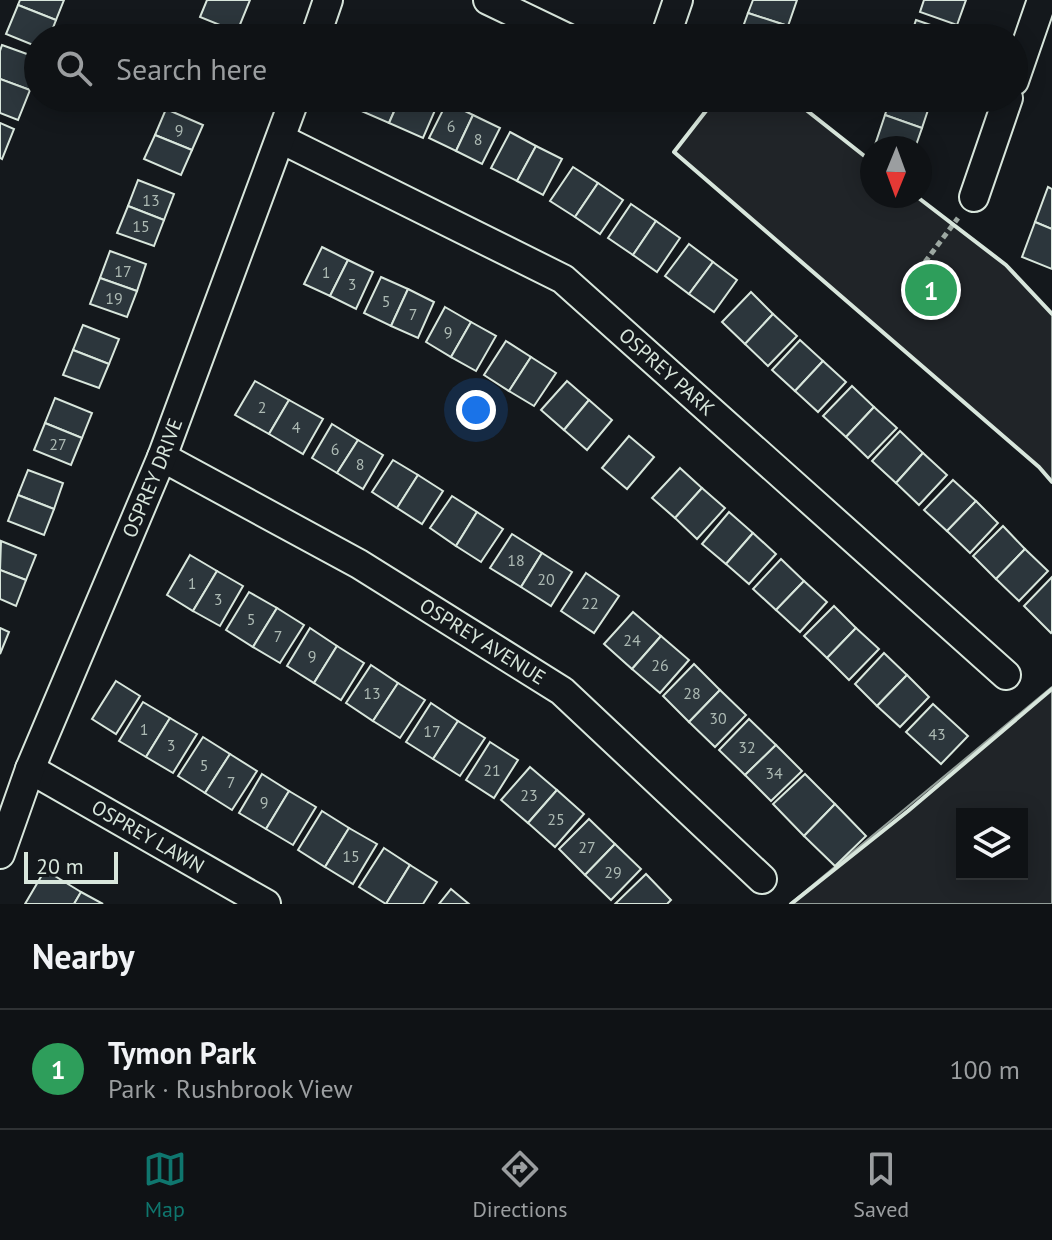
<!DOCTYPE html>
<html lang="en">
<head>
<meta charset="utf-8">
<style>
  body { margin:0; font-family:"PT Sans",sans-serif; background:#1d2022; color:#f1f3f6 }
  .controls { position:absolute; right:24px; bottom:24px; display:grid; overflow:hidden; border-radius:0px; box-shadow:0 4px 20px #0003 }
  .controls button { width:72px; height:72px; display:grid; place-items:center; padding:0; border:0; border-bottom:2px solid #2f3234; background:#0f1215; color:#f1f3f6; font:40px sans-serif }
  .compass { position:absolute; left:860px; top:136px; width:72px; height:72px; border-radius:50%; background:#0f1215; box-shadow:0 4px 20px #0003; rotate:181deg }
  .scale { position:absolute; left:24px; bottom:20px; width:94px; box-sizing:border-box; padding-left:8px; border:4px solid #d8e6dc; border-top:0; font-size:22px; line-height:28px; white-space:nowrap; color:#d8e6dc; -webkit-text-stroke:6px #14181c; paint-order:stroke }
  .you { position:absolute; left:476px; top:410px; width:28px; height:28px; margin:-20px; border:6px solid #fff; border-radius:50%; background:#1a73e8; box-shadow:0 0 0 12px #1a73e833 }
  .badge { display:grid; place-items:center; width:52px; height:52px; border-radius:50%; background:#0f766e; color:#fff; font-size:26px; font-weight:700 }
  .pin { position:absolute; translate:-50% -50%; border:4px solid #fff; box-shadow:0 2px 8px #0006 }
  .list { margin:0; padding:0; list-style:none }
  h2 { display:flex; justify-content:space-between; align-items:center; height:104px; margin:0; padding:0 32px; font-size:34px }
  h2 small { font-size:26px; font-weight:400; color:#9b9ea0 }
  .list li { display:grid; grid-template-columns:52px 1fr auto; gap:24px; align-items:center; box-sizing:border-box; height:120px; padding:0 32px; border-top:2px solid #2f3234 }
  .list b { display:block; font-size:30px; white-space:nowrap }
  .list p { margin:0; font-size:26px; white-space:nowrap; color:#9b9ea0 }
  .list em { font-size:26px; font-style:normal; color:#9b9ea0 }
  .icon { flex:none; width:44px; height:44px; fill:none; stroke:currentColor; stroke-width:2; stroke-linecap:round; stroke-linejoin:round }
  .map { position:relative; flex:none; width:1052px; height:904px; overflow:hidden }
  .search { position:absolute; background:#0f1215; box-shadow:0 4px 20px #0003; left:24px; right:24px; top:24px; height:88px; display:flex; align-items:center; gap:20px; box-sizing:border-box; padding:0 28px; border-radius:44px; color:#9b9ea0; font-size:30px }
  .sheet { height:224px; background:#0f1215 }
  nav { display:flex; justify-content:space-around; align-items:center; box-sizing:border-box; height:112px; border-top:2px solid #2f3234; background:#0f1215; font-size:22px; color:#9b9ea0 }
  nav a { display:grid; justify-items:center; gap:4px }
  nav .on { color:#0f766e }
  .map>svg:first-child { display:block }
  .green { fill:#202428; stroke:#939e99; stroke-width:2; fill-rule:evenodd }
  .building { fill:#2c363c; stroke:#d8e6dc; stroke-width:2 }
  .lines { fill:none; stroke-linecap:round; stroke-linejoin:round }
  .minor-casing { stroke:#d8e6dc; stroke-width:32 }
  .path { stroke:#9da8a2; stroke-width:5; stroke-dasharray:6 4; stroke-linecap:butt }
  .minor { stroke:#14181c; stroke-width:28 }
  .wall { stroke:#d8e6dc; stroke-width:4 }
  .labels { text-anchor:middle; stroke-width:6; stroke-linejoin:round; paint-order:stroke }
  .number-label { font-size:16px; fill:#adbab4 }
  .street-label { font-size:20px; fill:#d8e6dc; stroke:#14181c }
</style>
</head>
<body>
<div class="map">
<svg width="1052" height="904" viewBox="0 0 1052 904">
  <rect width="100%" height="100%" fill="#14181c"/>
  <g class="green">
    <polygon points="716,98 791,98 872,162 872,196 916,196 1006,265 1052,314 1052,482 1039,467 674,152"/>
    <path d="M1052,687v217h-262zM1022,814v60h-60v-60z"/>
  </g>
  <g class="building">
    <polygon points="20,0 64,0 56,20 18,5"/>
    <polygon points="207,0 250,0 237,32 200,17"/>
    <polygon points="753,0 797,0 788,26 748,13"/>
    <polygon points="924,0 966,0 957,25 920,12"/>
    <polygon points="18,5 56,20 49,38 38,38 38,47 6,34"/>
    <polygon points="748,13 788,26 784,38 739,38"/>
    <polygon points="916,20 954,33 953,38 910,38"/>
    <polygon points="2,45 38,58 38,70 30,90 0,79 0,51"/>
    <polygon points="0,79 30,90 18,120 0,113"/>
    <polygon points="364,98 400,98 389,123 359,110"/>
    <polygon points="400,98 433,98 439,101 423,138 389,123"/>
    <polygon points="890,98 932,98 922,128 885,115"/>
    <polygon points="447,102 473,115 456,151 429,138"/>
    <polygon points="166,109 203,125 192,150 155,135"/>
    <polygon points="473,115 500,128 482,164 456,151"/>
    <polygon points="885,115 922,128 915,148 883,148 875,145"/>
    <polygon points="0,123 14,129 2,159 0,158"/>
    <polygon points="510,132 536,146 517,181 491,168"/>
    <polygon points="155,135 192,150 181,175 144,159"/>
    <polygon points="536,146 562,159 543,195 517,181"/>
    <polygon points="573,167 598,183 575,217 550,201"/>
    <polygon points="138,180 174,194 164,220 128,206"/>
    <polygon points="598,183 623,200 600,234 575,217"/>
    <polygon points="1048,187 1052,189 1052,229 1035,222"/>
    <polygon points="631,204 656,221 633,255 608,238"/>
    <polygon points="128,206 164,220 154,246 117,233"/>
    <polygon points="656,221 680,238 657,272 633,255"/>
    <polygon points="1035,222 1052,229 1052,269 1022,257"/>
    <polygon points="689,244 713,262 689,294 665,276"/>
    <polygon points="322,247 348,260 330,296 304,284"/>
    <polygon points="110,251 146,264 137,291 100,278"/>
    <polygon points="348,260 373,272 356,309 330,296"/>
    <polygon points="713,262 737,280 714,312 689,294"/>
    <polygon points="381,277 408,289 391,326 364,313"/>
    <polygon points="100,278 137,291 127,317 90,304"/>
    <polygon points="408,289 434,302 418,338 391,326"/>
    <polygon points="751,292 773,314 745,344 722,322"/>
    <polygon points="445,307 471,322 451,357 426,342"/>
    <polygon points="773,314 797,336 768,366 745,344"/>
    <polygon points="471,322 496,336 476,371 451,357"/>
    <polygon points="83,325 119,339 109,364 73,350"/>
    <polygon points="800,340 823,361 795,391 772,370"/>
    <polygon points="506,341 531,357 509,391 484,375"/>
    <polygon points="73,350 109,364 99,388 63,375"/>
    <polygon points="531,357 556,373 534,406 509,391"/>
    <polygon points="823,361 846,382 818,412 795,391"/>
    <polygon points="255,381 289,400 269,434 235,415"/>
    <polygon points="567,381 589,400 564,430 541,410"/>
    <polygon points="852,386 874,407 846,437 823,416"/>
    <polygon points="55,398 92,413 82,438 45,423"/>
    <polygon points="289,400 323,419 303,454 269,434"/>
    <polygon points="589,400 612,420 587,450 564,430"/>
    <polygon points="874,407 897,428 868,458 846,437"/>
    <polygon points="45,423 82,438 71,465 34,450"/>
    <polygon points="332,424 358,440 337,473 312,458"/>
    <polygon points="900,431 923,453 896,483 872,461"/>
    <polygon points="629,436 654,457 627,489 602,468"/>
    <polygon points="358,440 383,455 363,489 337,473"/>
    <polygon points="923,453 947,475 919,505 896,483"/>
    <polygon points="393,460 418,475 397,508 372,492"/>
    <polygon points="680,468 702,488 675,518 652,498"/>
    <polygon points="28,470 63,483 54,509 18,495"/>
    <polygon points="418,475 443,491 422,524 397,508"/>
    <polygon points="953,480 976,501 947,531 924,510"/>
    <polygon points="702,488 725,508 697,539 675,518"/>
    <polygon points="18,495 54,509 44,535 8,521"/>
    <polygon points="452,496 477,512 456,546 430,528"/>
    <polygon points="976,501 998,523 970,553 947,531"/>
    <polygon points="477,512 503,529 481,562 456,546"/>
    <polygon points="729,512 753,533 726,564 702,544"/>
    <polygon points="1003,526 1025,549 996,579 973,556"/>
    <polygon points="753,533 776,554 749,584 726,564"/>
    <polygon points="512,534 542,553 521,587 490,568"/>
    <polygon points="1,541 36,555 26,580 0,570"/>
    <polygon points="1025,549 1048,571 1019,601 996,579"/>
    <polygon points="542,553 572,572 551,606 521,587"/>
    <polygon points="190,555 217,571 193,611 167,595"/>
    <polygon points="781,559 804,581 776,610 753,589"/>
    <polygon points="0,570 26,580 16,606 0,599"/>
    <polygon points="217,571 243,586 220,626 193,611"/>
    <polygon points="586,573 619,596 594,633 561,611"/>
    <polygon points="1052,577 1052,632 1051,633 1024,606"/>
    <polygon points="804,581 827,602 800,632 776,610"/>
    <polygon points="249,592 277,608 253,647 226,630"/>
    <polygon points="834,606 856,628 827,658 804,636"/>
    <polygon points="277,608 304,625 280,663 253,647"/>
    <polygon points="633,612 661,636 632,669 604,644"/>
    <polygon points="0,628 9,632 0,654"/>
    <polygon points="310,628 337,646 314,683 287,666"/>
    <polygon points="856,628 879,649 849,680 827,658"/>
    <polygon points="661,636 689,660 660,693 632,669"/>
    <polygon points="337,646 364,663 341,700 314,683"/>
    <polygon points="884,653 907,675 877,706 855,684"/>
    <polygon points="694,664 720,690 689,722 663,696"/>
    <polygon points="371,665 398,683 373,721 346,703"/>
    <polygon points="907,675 929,697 900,727 877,706"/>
    <polygon points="116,681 140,696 116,734 92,719"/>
    <polygon points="398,683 425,700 400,738 373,721"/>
    <polygon points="720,690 746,715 715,747 689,722"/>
    <polygon points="143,702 170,718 146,757 119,741"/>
    <polygon points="431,703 458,721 433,759 406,742"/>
    <polygon points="933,704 968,736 941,764 906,732"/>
    <polygon points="170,718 197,734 173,773 146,757"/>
    <polygon points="749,719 776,745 745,775 719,750"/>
    <polygon points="458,721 485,738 460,776 433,759"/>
    <polygon points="203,737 230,754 205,793 178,776"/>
    <polygon points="490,742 518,760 494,798 466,780"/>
    <polygon points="776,745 802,771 771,801 745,775"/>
    <polygon points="230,754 257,771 232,810 205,793"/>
    <polygon points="530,767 557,790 528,823 501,800"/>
    <polygon points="262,774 289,791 266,829 239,813"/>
    <polygon points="805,774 835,804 804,836 773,804"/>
    <polygon points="557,790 584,814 555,847 528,823"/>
    <polygon points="289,791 316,807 293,845 266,829"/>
    <polygon points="835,804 866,836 835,866 804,836"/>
    <polygon points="322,811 349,828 325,867 298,850"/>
    <polygon points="589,819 615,844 585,875 559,849"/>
    <polygon points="349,828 377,844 353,884 325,867"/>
    <polygon points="615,844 641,869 611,900 585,875"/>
    <polygon points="384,848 410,865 386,904 359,887"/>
    <polygon points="410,865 437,882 423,904 386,904"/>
    <polygon points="45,870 81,892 74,904 25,904"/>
    <polygon points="646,874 671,900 667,904 615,904"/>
    <polygon points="451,889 469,904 439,904"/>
    <polygon points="81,892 103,904 74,904"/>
  </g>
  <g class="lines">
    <g class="minor-casing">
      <g id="minor">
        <polyline points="488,0 567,38"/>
        <polyline points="315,38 328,0"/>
        <polyline points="665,38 678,0"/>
        <polyline points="1014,81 1042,0"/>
        <path id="s1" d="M281,139l282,140 443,396"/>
        <polyline points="974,197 1008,98"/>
        <path id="s2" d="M162,457l197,107 203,127 200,188"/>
        <path id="s3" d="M30,769l236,135"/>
        <path id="s4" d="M0,854l30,-85 132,-312 133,-359"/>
      </g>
    </g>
    <polyline class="path" points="913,278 958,218"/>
    <use href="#minor" class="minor"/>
    <g class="wall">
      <polyline points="716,98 674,152 1039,467 1052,482"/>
      <polyline points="791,98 872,162"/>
      <polyline points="916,196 1006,265 1052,314"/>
      <polyline points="791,904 908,811 1052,689"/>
    </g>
  </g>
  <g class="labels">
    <g class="number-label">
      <text x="451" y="132">6</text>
      <text x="179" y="136">9</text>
      <text x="478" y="145">8</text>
      <text x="151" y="206">13</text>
      <text x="141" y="232">15</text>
      <text x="123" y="277">17</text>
      <text x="326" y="278">1</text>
      <text x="352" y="290">3</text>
      <text x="114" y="304">19</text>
      <text x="386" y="307">5</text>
      <text x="413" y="320">7</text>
      <text x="448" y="338">9</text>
      <text x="262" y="413">2</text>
      <text x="296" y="433">4</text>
      <text x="58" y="450">27</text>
      <text x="335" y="455">6</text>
      <text x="360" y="470">8</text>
      <text x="516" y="566">18</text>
      <text x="546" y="585">20</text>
      <text x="192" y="589">1</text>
      <text x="218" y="605">3</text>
      <text x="590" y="609">22</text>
      <text x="251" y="625">5</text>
      <text x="278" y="642">7</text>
      <text x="632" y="646">24</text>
      <text x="312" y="662">9</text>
      <text x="660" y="671">26</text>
      <text x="372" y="699">13</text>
      <text x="692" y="699">28</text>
      <text x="718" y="724">30</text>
      <text x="144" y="735">1</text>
      <text x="432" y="737">17</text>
      <text x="937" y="740">43</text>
      <text x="171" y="751">3</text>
      <text x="747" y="753">32</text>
      <text x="204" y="771">5</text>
      <text x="492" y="776">21</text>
      <text x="774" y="779">34</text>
      <text x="231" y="788">7</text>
      <text x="529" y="801">23</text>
      <text x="264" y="808">9</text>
      <text x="556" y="825">25</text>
      <text x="587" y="853">27</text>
      <text x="351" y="862">15</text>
      <text x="613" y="878">29</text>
    </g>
    <g class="street-label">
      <text dy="7" stroke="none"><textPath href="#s1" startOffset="454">OSPREY PARK</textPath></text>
      <text dy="7" stroke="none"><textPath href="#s4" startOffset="406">OSPREY DRIVE</textPath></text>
      <text dy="7" stroke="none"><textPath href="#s2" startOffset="370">OSPREY AVENUE</textPath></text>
      <text dy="7" stroke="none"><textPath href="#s3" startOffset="136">OSPREY LAWN</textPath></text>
    </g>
  </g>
</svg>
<div class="controls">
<button><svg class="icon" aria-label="layers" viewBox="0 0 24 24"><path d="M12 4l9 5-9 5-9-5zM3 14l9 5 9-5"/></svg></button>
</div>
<svg class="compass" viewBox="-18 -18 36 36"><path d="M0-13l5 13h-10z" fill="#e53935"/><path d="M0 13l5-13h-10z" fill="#9b9ea0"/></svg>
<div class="scale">20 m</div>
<div class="you"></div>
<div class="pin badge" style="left:931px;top:290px;background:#2e9e5b">1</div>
<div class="search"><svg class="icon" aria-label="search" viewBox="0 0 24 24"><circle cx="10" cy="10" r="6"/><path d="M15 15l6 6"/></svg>Search here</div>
</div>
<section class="sheet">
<h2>Nearby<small></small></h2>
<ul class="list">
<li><span class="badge" style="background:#2e9e5b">1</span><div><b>Tymon Park</b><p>Park · Rushbrook View</p></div><em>100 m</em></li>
</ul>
</section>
<nav>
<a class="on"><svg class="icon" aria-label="map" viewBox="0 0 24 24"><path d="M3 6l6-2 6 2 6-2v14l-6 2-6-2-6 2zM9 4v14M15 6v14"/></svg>Map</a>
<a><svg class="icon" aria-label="directions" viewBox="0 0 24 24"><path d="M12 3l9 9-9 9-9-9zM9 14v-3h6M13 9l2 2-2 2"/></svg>Directions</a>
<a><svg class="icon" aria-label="saved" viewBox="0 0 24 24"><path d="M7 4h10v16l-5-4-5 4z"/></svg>Saved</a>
</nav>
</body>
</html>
